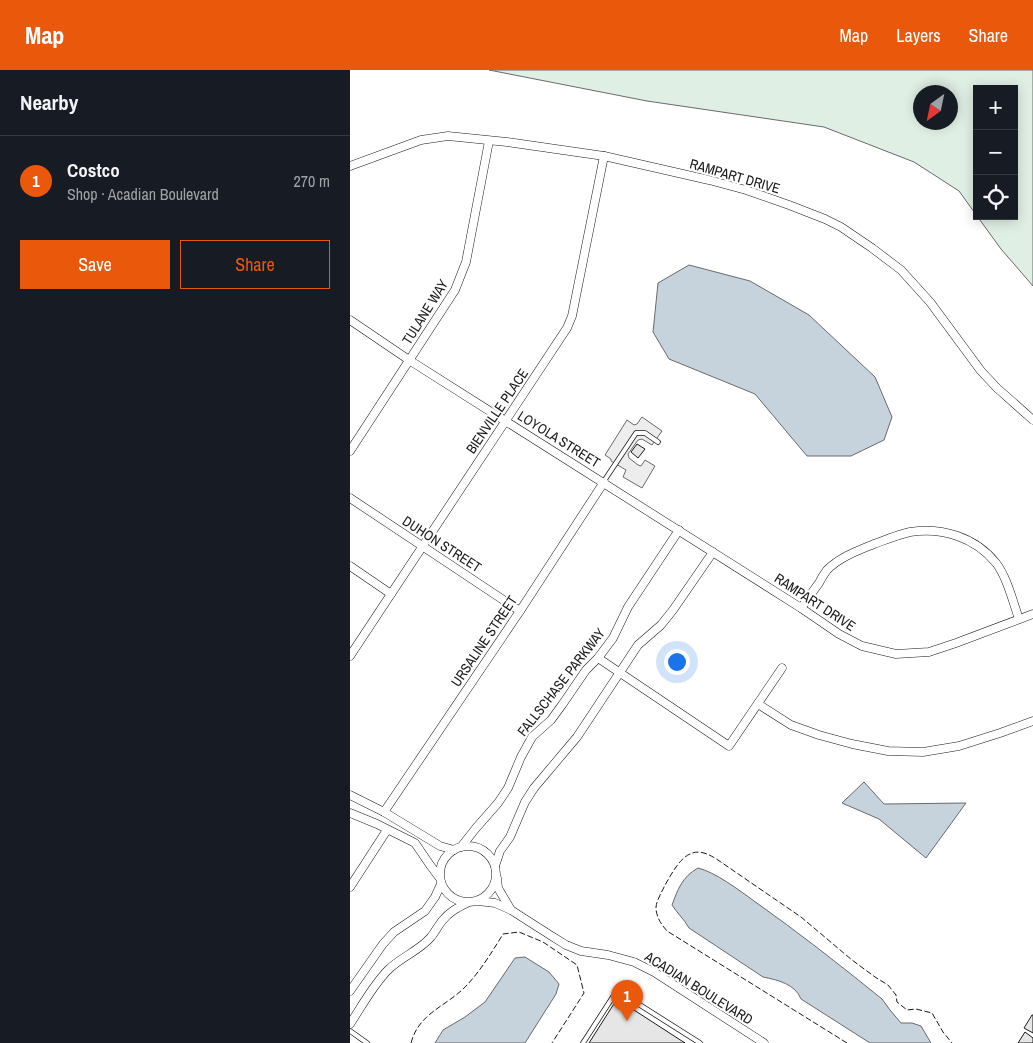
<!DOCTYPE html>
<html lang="en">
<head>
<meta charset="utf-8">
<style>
  body { margin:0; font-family:"Archivo Narrow",sans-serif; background:#242831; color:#f1f3f6 }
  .controls { position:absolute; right:15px; top:15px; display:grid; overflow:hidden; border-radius:0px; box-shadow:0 2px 12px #0003 }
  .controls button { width:45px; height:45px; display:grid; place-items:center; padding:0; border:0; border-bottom:1px solid #363941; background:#171b24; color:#f1f3f6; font:25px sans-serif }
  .compass { position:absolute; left:563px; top:15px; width:45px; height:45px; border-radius:50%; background:#171b24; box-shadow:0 2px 12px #0003; rotate:213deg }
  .you { position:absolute; left:326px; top:591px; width:18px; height:18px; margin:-12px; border:4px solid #fff; border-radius:50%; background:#1a73e8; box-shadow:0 0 0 8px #1a73e833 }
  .badge { display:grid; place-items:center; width:32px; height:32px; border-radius:50%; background:#ea580c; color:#fff; font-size:16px; font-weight:700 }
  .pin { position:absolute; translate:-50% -41px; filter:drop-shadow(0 1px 2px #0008) }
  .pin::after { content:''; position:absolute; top:26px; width:18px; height:15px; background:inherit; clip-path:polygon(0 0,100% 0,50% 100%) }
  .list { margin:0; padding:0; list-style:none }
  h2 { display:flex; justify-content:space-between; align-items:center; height:65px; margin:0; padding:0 20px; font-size:21px }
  h2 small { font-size:16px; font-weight:400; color:#9ea1a6 }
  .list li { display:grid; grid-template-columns:32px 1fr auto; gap:15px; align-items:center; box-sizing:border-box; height:90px; padding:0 20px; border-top:1px solid #363941 }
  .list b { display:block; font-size:19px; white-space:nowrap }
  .list p { margin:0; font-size:16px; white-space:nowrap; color:#9ea1a6 }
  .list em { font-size:16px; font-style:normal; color:#9ea1a6 }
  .actions { display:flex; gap:10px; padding:15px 20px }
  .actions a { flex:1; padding:11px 0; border:1px solid #ea580c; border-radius:0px; text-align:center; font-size:18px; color:#ea580c }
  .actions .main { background:#ea580c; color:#fff }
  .icon { flex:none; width:28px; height:28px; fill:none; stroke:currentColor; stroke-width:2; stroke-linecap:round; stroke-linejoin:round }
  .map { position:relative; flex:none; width:683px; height:973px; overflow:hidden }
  header { display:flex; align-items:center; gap:30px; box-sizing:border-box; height:70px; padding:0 25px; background:#ea580c; color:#fff }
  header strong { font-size:24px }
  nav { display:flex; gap:28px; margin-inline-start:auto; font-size:18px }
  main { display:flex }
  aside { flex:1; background:#171b24 }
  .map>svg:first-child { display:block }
  .green { fill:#e0efe3; stroke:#6a6a6a; fill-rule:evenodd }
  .parking { fill:#ededed; stroke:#6a6a6a }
  .water { fill:#c6d2dc; stroke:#6a6a6a }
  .building { fill:#e6e6e6; stroke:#1a1a1a }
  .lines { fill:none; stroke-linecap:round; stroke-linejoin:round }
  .lane-casing { stroke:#1a1a1a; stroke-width:5.5 }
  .street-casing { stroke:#1a1a1a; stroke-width:9 }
  .lane { stroke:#fff; stroke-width:4 }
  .street { stroke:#fff; stroke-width:8 }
  .fence { stroke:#1a1a1a; stroke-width:1; stroke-dasharray:6 2.5; stroke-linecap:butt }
  .labels { text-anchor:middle; stroke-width:4; stroke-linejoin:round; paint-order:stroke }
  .street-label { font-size:14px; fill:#1a1a1a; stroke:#fff }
</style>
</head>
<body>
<header>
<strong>Map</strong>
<nav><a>Map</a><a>Layers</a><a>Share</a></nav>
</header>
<main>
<aside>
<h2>Nearby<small></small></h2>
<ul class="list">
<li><span class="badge">1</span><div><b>Costco</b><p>Shop · Acadian Boulevard</p></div><em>270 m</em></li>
</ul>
<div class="actions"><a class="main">Save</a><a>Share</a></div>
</aside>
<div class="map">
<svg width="683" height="973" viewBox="0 0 683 973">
  <rect width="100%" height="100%" fill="#fff"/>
  <path class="green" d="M139,0h544v216l-32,-37 -24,-33h37v-127h-37v127l-18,-25 -45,-29 -90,-35 -177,-26zM600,22v30h-30v-30z"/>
  <polygon class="parking" points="292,347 312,361 302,375 292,369 288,370 278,384 279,388 288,395 291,396 295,390 305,396 292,418 273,407 276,400 261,391 261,389 255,385 277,350 284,355 287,354"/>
  <g class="water">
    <polygon points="339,195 400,211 459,245 525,307 542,347 534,370 501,386 457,386 405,324 319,289 303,262 308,213"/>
    <polygon points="514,712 534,734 616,733 576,788 529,749 492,733"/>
    <path d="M348,798c17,4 41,22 56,33 44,31 86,64 128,98l8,11 11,13h11l9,3 10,17h-61l-69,-44c-6,-15 -23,-19 -38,-22l-74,-49c-5,-9 -12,-15 -17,-23 6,-16 10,-28 26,-37z"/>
    <polygon points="175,887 199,902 209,914 206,924 175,973 85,973 93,960 115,947 135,932 165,888"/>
  </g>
  <g class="building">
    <polygon points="287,374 295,379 288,388 281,382"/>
    <polygon points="267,929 335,973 239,973"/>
    <polygon points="682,945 683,945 683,963 674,958"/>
    <polygon points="675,962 683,968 683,973 668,973"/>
  </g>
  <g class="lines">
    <g class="lane-casing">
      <g id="lane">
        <polyline points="254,411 286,363 295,363 308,372"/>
        <polyline points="0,961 17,973"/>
        <polyline points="233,973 266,922 271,923 350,973"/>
      </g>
    </g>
    <g class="street-casing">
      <g id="street">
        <polyline points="0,96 71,70 98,66 157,72 254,86 359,110 396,120 439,135 475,149 491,157 522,178 551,200 580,232 631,301 647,318 683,350"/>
        <polyline points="0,250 59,290 451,538 489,564 512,576 546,584 579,582 606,573 683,544"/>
        <polyline points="0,381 105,220 116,192 139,71"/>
        <polyline points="0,428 170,541"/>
        <polyline points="0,496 41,524"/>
        <path d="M451,538c6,-8 12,-17 18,-25 2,-4 5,-9 8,-13 13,-13 30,-19 47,-26 11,-4 23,-9 36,-12 32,-5 65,5 86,31 11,14 17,39 23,56"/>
        <polyline points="0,586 217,258 222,246 254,86"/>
        <polyline points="248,588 379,676 432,598"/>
        <polyline points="408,634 441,655 469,665 502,674 538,681 573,682 609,676 650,663 683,651"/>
        <polyline points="0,725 34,742 90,776 104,780"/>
        <polyline points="34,742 170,541 254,412"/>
        <polyline points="0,743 27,754 65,773 80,795 89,807"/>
        <circle cx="118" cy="804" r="28"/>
        <polyline points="111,777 126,758 148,733 158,718 171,687 182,667 201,650 212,635 236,600 248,588 263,568 278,537 329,460"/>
        <polyline points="145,796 150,781 160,767 175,732 184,718 227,667 288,575 311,555 323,540 363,482"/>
        <polyline points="147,808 148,818 161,840"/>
        <polyline points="0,817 37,760"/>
        <polyline points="128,831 145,833 161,840 200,865 216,875 231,881 258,885 284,892 304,902 414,973"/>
        <polyline points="0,921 33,874 44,862 75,841 85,827 91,814"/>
        <path d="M0,954c12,-18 23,-39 38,-54 13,-13 31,-19 43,-33 4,-5 7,-11 11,-16 7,-9 15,-13 25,-18"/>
      </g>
    </g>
    <use href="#lane" class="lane"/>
    <use href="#street" class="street"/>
    <g class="fence">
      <path d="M61,973c8,-31 37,-37 56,-58 14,-15 25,-33 36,-51l16,-2 24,10 34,23 7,28 -32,50"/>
      <path d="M497,973l-180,-112c-6,-7 -11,-14 -11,-24 1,-8 6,-15 9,-22 8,-13 19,-38 39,-32 4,1 7,3 11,5l86,59 51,43 23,17 13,8 8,10 1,7 10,8 9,-1 16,4 11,19 9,11"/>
    </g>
  </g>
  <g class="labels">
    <g class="street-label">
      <text transform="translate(385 106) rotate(16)" y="5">RAMPART DRIVE</text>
      <text transform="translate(75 242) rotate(-58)" y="5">TULANE WAY</text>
      <text transform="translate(147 341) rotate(-56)" y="5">BIENVILLE PLACE</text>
      <text transform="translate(209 369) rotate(32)" y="5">LOYOLA STREET</text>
      <text transform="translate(92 474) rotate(33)" y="5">DUHON STREET</text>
      <text transform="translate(465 532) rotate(33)" y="5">RAMPART DRIVE</text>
      <text transform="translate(134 571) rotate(-56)" y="5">URSALINE STREET</text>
      <text transform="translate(211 612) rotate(-52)" y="5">FALLSCHASE PARKWAY</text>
      <text transform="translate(349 918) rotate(32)" y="5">ACADIAN BOULEVARD</text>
    </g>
  </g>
</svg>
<div class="controls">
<button>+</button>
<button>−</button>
<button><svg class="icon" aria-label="locate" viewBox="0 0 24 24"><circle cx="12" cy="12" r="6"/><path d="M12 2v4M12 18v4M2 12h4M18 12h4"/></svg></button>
</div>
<svg class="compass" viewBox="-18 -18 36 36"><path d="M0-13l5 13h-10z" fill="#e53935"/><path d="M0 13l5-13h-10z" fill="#9ea1a6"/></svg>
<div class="you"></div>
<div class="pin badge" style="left:277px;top:951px">1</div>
</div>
</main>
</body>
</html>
